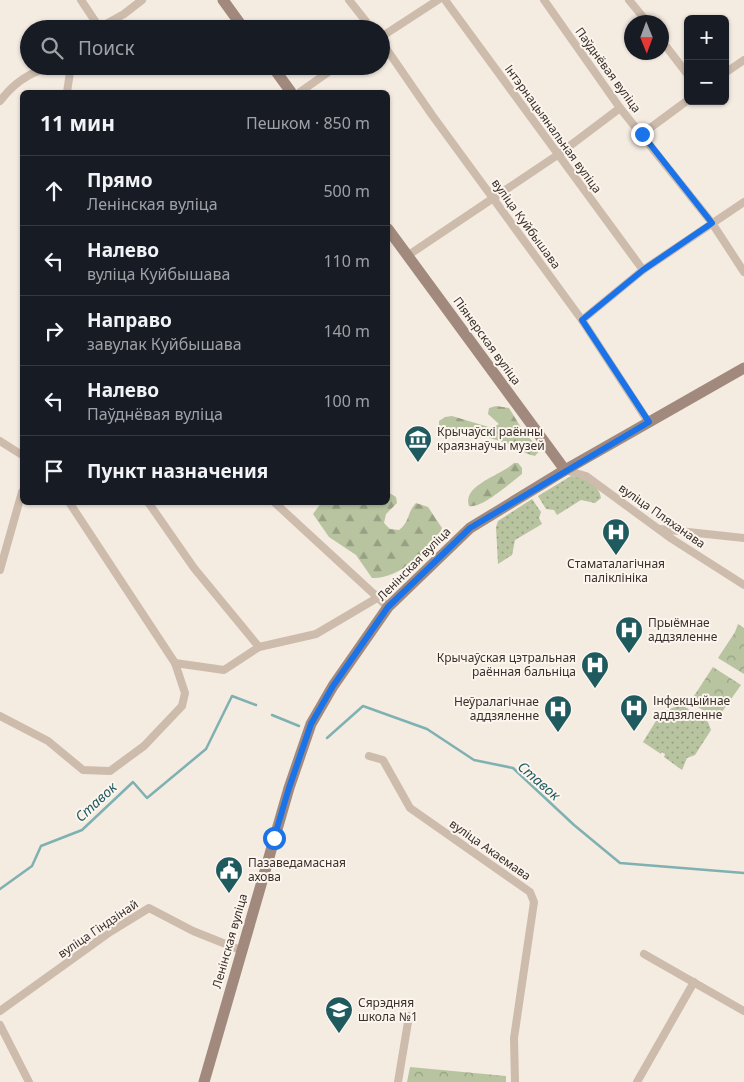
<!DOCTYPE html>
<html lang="ru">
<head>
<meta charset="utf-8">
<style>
  body { margin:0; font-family:"Noto Sans",sans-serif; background:#20242c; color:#f1f3f6 }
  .controls { position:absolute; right:15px; top:15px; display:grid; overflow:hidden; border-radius:8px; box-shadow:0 1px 4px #0004 }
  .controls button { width:45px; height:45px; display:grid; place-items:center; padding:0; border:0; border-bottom:1px solid #363941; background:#171b24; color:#f1f3f6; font:25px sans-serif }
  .compass { position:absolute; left:624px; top:15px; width:45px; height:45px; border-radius:50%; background:#171b24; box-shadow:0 1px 4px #0004; rotate:179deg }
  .stop { position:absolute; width:15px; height:15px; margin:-11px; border:4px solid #1a73e8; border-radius:50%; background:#fff }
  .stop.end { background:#1a73e8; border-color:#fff; box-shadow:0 1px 5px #0008 }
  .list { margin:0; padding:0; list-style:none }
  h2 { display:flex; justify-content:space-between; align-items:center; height:65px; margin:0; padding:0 20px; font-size:21px }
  h2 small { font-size:16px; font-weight:400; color:#9ea1a6 }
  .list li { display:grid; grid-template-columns:32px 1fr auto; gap:15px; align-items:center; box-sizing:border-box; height:70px; padding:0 20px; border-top:1px solid #363941 }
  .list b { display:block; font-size:19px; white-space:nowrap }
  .list p { margin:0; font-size:16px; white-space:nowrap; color:#9ea1a6 }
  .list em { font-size:16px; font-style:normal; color:#9ea1a6 }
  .icon { flex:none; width:28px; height:28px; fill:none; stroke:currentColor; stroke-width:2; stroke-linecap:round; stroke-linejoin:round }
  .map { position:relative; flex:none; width:744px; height:1082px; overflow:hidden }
  .search { position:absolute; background:#171b24; box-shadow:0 1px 4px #0004; left:20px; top:20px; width:370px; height:55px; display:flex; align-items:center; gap:12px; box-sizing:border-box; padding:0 18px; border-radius:28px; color:#9ea1a6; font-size:19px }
  .panel { position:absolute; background:#171b24; box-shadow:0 1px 4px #0004; left:20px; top:90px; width:370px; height:415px; border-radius:8px }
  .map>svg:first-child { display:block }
  .grass { fill:url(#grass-dots) }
  .forest { fill:url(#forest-firs) }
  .park { fill:url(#park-crowns) }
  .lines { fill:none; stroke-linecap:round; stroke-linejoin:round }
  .stream { stroke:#7fb0b2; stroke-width:2.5 }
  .street { stroke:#cdbbac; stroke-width:8 }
  .secondary { stroke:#a18a7d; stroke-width:11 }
  .route { stroke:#1a73e8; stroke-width:6 }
  .labels { text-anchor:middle; stroke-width:4; stroke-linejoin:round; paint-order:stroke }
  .street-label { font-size:12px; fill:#3b302b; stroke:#fbf5ee }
  .poi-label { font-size:12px; fill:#3b302b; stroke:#fbf5ee; text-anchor:start }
  .water-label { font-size:14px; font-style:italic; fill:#1f5a5e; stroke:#fbf5ee }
</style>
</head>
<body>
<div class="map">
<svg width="744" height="1082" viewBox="0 0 744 1082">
  <defs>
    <pattern id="grass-dots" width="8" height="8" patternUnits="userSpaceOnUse" patternTransform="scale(1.25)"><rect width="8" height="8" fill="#b8c4a0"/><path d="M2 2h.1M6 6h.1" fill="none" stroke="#97a083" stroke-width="1.8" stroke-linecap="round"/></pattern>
    <pattern id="forest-firs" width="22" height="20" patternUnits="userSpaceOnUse" patternTransform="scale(1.25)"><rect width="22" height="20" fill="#b8c4a0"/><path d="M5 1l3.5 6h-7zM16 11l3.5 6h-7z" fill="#97a083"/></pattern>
    <pattern id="park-crowns" width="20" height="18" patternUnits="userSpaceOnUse" patternTransform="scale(1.25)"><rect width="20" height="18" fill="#b8c4a0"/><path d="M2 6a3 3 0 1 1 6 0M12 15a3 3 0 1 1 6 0" fill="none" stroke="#97a083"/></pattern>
  </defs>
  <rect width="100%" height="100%" fill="#f4ebe1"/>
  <g class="grass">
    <path d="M571,476c12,1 28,8 30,22l-6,5 -14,-3 -24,15 -3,-5 -8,-1 -8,-13z"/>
    <polygon points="532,499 541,512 539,518 542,524 515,540 512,555 498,564 496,527 498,521"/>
    <polygon points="682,705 708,722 711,730 695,755 687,758 682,770 664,757 665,754 662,752 661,754 643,742 662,711"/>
  </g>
  <g class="forest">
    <path d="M496,406l13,2 16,26 16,15 -6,7c-12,-3 -20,-10 -32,-14 -18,-7 -40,-8 -59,-7l-5,-6v-8l6,-4 7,-1 40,12 7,-4 -11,-10 1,-6z"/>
    <path d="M514,463h4l4,5v6c-12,9 -40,35 -53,32 -7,-21 31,-30 45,-43z"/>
    <path d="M388,492l8,5 1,6 -11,11 -2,9 6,6 9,1c11,-8 8,-18 17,-27l12,4 14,21c-8,22 -46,52 -70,50l-16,-23 -27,-18 -16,-23 8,-11 67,-1z"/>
  </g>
  <g class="park">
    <polygon points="738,624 744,628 744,674 718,658 735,632"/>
    <polygon points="713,667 741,685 719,716 714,717 690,702"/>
    <polygon points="410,1067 506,1076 506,1082 407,1082"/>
  </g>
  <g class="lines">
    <g class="stream">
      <polyline points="272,715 299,726"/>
      <polyline points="327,738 363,706 427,729 474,760 513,768 574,825 620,863 744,873"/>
      <polyline points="0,889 32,866 41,846 82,830 133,782 147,798 206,749 232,696 256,705"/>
    </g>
    <g class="street">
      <polyline points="81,0 99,27"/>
      <polyline points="349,0 372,29"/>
      <polyline points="445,0 643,270"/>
      <polyline points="544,0 620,108 712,223 744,272"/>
      <polyline points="629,0 647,22"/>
      <polyline points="97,29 124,14 142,0"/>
      <polyline points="381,37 438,0"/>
      <polyline points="381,41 432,115 582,320 649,423"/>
      <polyline points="662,41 688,75"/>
      <polyline points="725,73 744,60"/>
      <polyline points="67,92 71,66"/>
      <polyline points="300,92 337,66"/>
      <path d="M0,101c18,-23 40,-37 70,-33"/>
      <polyline points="642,134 688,100"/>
      <polyline points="407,256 559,154 620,108"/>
      <polyline points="582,320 643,270 744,202"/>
      <polyline points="0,441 22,455"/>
      <polyline points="565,470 586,476 672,539 744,585"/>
      <polyline points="148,502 194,568 259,647"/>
      <polyline points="274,502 388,607"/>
      <polyline points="660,529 744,538"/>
      <polyline points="0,570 22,492"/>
      <polyline points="175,663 224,670 259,647 316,634 377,598"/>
      <polyline points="0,716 48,741 83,770 110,771 144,746 182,706 185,693 175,663 69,502"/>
      <polyline points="369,756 383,760 410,808 530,892 534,902 514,1038 515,1082"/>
      <polyline points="644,954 744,1011"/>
      <polyline points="0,1011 110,932 149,908 193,931 243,951"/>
      <polyline points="0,1025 29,1082"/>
      <polyline points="398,1082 409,1016"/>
      <polyline points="637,1082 694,982"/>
    </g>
    <g class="secondary">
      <polyline points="223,0 244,29"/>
      <polyline points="272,66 291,92"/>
      <polyline points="388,229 565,470"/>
      <polyline points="204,1082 289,788 311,724 333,686 388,607 470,528 565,470 744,368"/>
    </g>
  </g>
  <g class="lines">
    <polyline class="route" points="274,838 289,788 311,724 333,686 388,607 470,528 649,422 582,320 643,270 712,223 642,134"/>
  </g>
  <defs>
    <g id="museum-pin" transform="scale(1.4375)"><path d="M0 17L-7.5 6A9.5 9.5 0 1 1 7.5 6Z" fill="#1f5a5e" stroke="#fbf5ee"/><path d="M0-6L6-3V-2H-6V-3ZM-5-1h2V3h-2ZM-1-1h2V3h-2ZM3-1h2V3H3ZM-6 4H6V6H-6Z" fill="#fff"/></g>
    <g id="hospital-pin" transform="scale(1.4375)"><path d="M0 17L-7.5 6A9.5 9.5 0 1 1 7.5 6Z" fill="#1f5a5e" stroke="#fbf5ee"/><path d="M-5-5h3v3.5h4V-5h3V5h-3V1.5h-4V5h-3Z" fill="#fff"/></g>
    <g id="civic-pin" transform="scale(1.4375)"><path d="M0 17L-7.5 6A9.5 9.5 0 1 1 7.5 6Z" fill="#1f5a5e" stroke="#fbf5ee"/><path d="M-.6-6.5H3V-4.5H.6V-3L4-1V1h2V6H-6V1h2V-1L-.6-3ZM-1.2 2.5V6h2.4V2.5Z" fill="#fff"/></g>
    <g id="school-pin" transform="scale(1.4375)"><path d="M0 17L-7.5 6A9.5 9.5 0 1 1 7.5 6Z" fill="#1f5a5e" stroke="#fbf5ee"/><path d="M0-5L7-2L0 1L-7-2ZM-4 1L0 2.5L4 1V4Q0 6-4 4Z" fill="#fff"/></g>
  </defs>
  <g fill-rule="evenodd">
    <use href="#museum-pin" x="418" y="439"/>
    <use href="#hospital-pin" x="616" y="532"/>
    <use href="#hospital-pin" x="629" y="630"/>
    <use href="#hospital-pin" x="595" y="665"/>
    <use href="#hospital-pin" x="634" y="708"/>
    <use href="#hospital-pin" x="558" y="709"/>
    <use href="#civic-pin" x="229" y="870"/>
    <use href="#school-pin" x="339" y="1010"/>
  </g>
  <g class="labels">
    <g class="street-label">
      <text transform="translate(608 70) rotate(54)" y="4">Паўднёвая вуліца</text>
      <text transform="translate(553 129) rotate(54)" y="4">Інтэрнацыянальная вуліца</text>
      <text transform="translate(526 224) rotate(54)" y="4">вуліца Куйбышава</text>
      <text transform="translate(487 341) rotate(54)" y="4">Піянерская вуліца</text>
      <text transform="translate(662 516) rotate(35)" y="4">вуліца Пляханава</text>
      <text transform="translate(414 564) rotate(-45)" y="4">Ленінская вуліца</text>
      <text transform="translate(490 850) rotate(35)" y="4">вуліца Акаемава</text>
      <text transform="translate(98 929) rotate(-34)" y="4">вуліца Гіндзінай</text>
      <text transform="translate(230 941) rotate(-74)" y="4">Ленінская вуліца</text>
    </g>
    <g class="poi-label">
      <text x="437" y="436">Крычаўскі раённы<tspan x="437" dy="14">краязнаўчы музей</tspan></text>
      <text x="616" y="568" text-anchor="middle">Стаматалагічная<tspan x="616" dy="14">паліклініка</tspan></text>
      <text x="648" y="627">Прыёмнае<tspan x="648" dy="14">аддзяленне</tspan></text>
      <text x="576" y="662" text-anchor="end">Крычаўская цэтральная<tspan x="576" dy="14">раённая бальніца</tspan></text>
      <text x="653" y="705">Інфекцыйнае<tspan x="653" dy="14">аддзяленне</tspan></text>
      <text x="539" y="706" text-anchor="end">Неўралагічнае<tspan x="539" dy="14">аддзяленне</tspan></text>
      <text x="248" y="867">Пазаведамасная<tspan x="248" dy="14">ахова</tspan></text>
      <text x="358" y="1007">Сярэдняя<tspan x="358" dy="14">школа №1</tspan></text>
    </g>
    <g class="water-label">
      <text transform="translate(539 781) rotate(41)" y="5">Ставок</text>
      <text transform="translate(96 802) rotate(-43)" y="5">Ставок</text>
    </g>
  </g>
</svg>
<div class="controls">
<button>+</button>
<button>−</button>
</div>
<svg class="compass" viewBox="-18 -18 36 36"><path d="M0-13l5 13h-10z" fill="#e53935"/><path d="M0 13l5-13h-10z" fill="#9ea1a6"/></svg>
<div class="stop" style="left:274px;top:838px"></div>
<div class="stop end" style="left:642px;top:134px"></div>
<div class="search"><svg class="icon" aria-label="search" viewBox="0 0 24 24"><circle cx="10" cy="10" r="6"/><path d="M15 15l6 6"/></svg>Поиск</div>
<section class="panel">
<h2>11 мин<small>Пешком · 850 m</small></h2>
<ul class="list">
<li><svg class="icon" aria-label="ahead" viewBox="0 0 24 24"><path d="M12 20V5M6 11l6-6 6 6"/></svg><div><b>Прямо</b><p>Ленінская вуліца</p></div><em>500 m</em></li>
<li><svg class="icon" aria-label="left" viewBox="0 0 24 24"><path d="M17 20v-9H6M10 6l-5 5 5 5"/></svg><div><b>Налево</b><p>вуліца Куйбышава</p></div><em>110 m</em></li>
<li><svg class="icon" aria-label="right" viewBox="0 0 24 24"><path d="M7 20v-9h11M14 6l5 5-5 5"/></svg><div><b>Направо</b><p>завулак Куйбышава</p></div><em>140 m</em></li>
<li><svg class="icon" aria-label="left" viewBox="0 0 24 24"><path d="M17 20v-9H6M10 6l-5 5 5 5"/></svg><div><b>Налево</b><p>Паўднёвая вуліца</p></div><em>100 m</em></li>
<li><svg class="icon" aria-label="arrive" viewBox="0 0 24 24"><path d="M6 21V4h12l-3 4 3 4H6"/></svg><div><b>Пункт назначения</b></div></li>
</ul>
</section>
</div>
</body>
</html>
